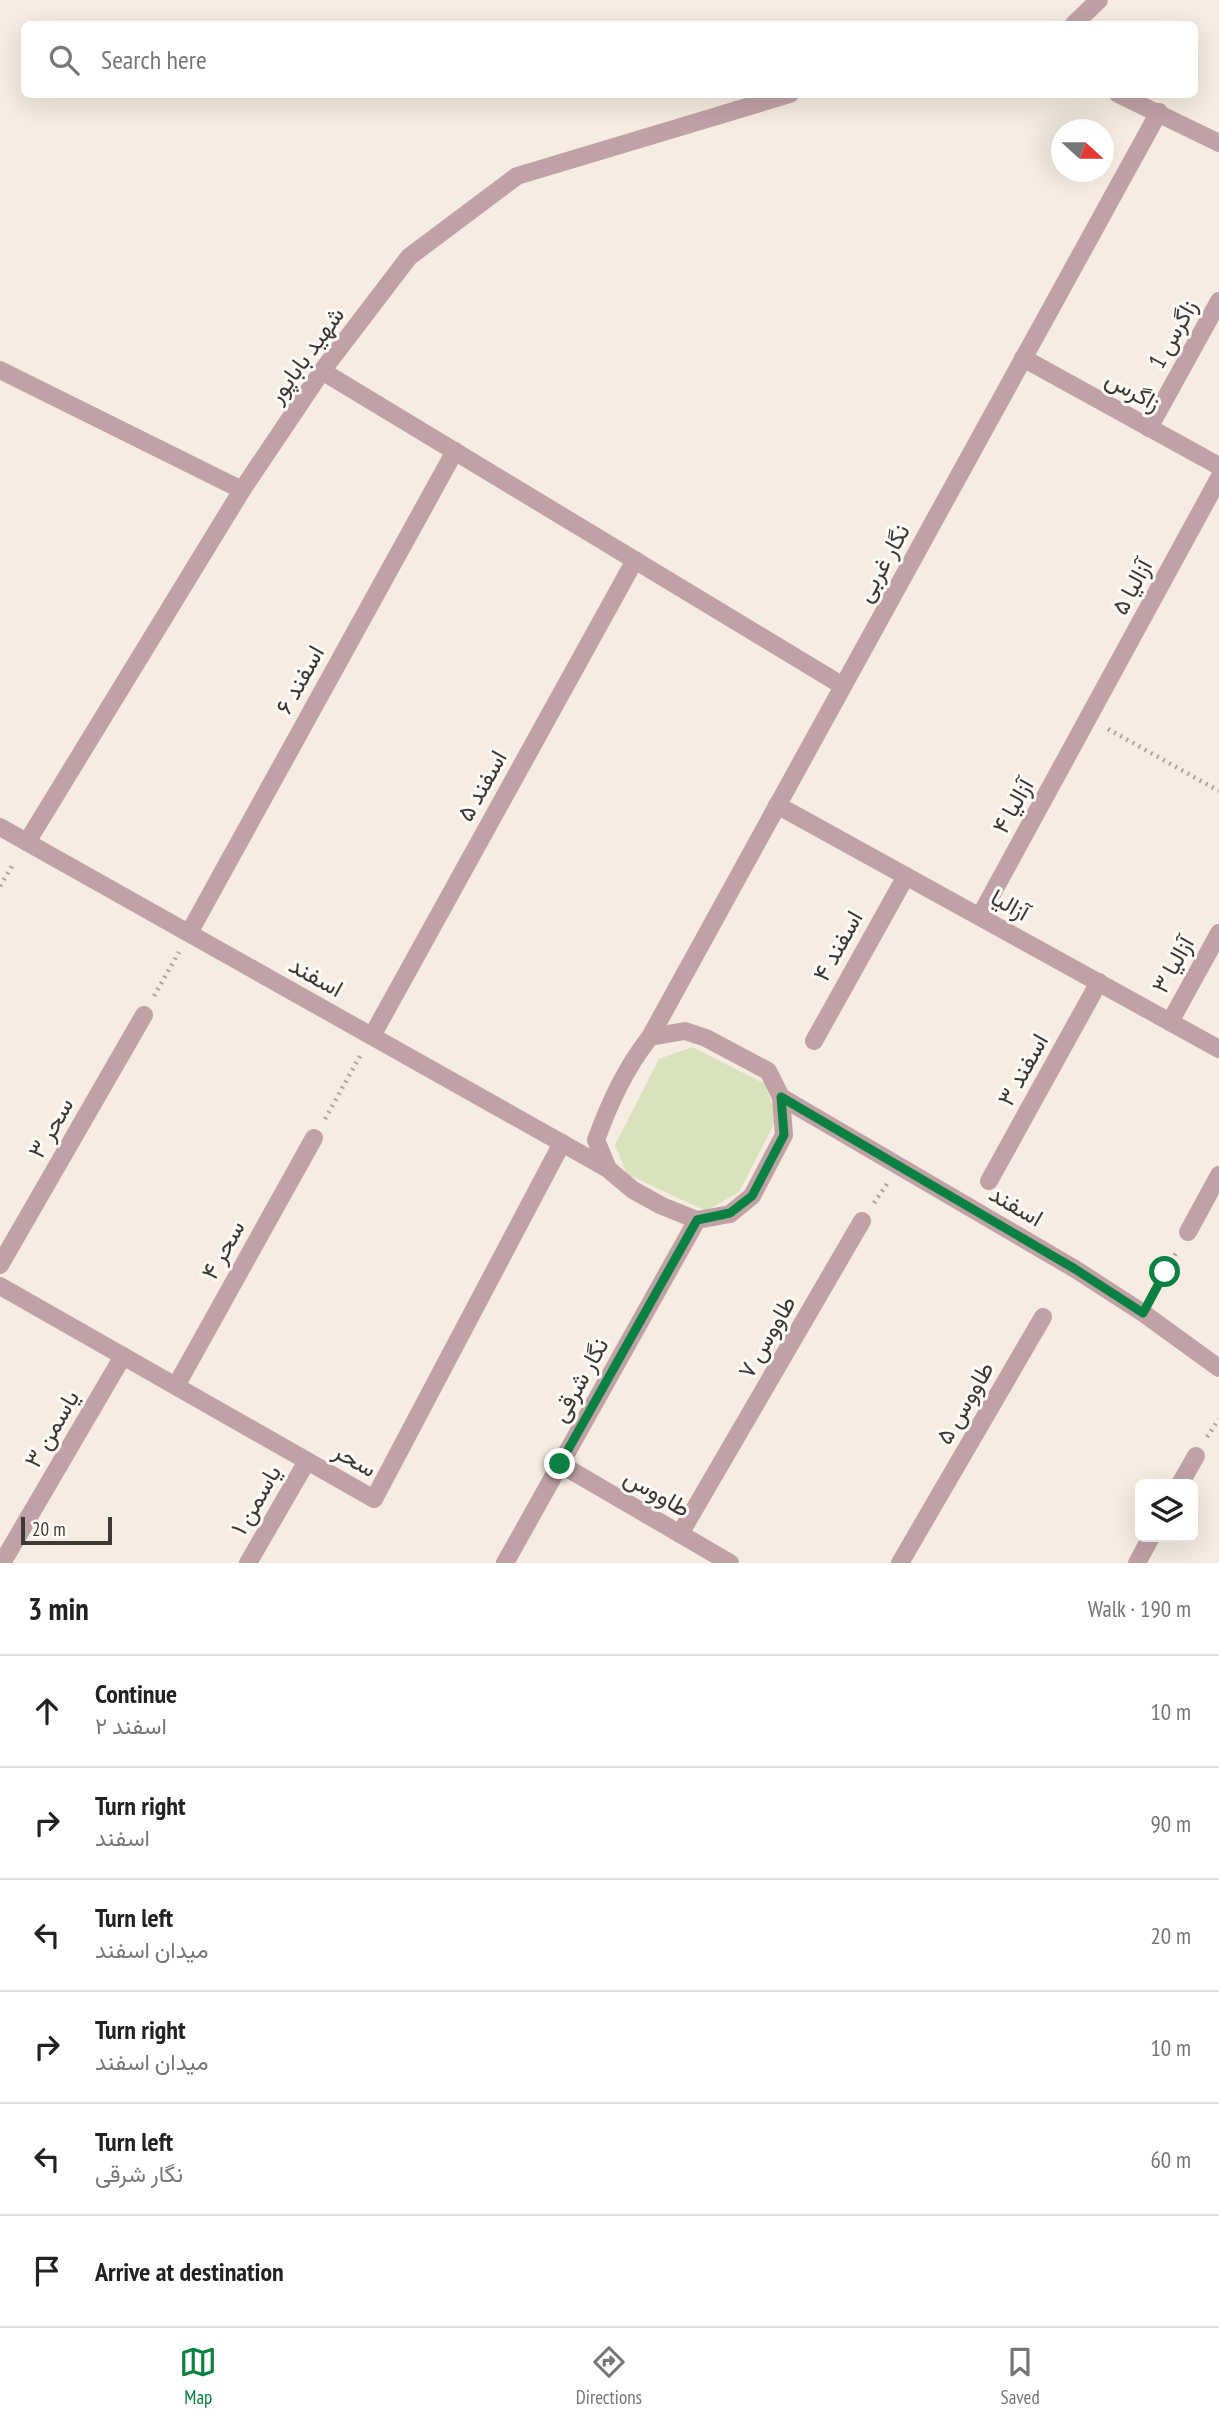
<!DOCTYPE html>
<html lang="en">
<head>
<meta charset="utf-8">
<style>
  body { margin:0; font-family:"PT Sans Narrow",Vazirmatn,sans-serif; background:#f2f2f2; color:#222 }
  .controls { position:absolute; right:21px; bottom:21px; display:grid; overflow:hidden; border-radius:10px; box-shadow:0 7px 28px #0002 }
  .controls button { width:63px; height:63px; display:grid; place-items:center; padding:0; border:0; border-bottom:2px solid #e0e0e0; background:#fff; color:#222; font:35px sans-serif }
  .compass { position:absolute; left:1051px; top:119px; width:63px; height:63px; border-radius:50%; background:#fff; box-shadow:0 7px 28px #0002; rotate:111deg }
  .scale { position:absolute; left:21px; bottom:18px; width:91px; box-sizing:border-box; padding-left:7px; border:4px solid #3d3935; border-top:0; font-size:19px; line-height:24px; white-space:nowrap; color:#3d3935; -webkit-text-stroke:5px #fefaf6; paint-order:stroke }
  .stop { position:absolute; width:21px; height:21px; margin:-16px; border:5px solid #0b8043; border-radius:50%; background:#fff }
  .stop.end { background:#0b8043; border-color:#fff; box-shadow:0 2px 7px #0008 }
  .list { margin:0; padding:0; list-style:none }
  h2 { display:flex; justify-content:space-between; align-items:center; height:91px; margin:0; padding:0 28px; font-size:30px }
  h2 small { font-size:23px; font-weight:400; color:#767676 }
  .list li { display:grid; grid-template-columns:46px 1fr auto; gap:21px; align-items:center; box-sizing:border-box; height:112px; padding:0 28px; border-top:2px solid #e0e0e0 }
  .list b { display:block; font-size:26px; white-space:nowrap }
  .list p { margin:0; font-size:23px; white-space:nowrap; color:#767676 }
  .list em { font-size:23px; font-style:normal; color:#767676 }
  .icon { flex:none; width:38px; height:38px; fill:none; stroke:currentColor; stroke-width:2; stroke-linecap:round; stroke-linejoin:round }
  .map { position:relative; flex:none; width:1219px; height:1563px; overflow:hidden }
  .search { position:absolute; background:#fff; box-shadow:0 7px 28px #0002; left:21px; right:21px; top:21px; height:77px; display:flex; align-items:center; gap:18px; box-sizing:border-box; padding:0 24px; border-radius:10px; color:#767676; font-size:26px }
  .sheet { height:763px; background:#fff }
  nav { display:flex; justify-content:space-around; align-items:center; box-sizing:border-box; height:98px; border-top:2px solid #e0e0e0; background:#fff; font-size:19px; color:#767676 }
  nav a { display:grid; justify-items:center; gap:4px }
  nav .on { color:#0b8043 }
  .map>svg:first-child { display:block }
  .green { fill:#d8e2bb }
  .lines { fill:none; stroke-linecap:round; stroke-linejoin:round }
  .path { stroke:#ada69d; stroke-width:4.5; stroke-dasharray:2 5; stroke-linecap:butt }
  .minor { stroke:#c0a2a6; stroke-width:18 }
  .tertiary { stroke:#c0a2a6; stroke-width:18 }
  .route { stroke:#0b8043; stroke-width:9 }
  .labels { text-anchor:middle; stroke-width:6; stroke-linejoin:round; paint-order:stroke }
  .street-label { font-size:24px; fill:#3d3935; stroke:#fefaf6 }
</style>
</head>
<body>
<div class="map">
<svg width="1219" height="1563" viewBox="0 0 1219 1563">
  <rect width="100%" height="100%" fill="#f6ece1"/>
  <polygon class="green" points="692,1047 765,1084 777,1118 739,1192 706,1211 627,1174 615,1145 659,1059"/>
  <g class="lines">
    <g class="path">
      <polyline points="1108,729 1219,791"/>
      <polyline points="0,886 14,863"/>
      <polyline points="154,996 179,952"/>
      <polyline points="325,1119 360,1056"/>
      <polyline points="874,1203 887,1184"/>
      <polyline points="1154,1292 1177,1251"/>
      <polyline points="1207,1437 1219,1419"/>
    </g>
    <g class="minor">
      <polyline points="1074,24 1099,0"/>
      <polyline points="1118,94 1219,143"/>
      <polyline points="1023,358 1219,466"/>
      <polyline points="0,370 242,490"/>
      <polyline points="322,371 843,686"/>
      <polyline points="1149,428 1219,301"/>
      <polyline points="777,805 1219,1049"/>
      <polyline points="27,842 242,490 322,371 409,257 517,176 790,94"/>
      <polyline points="980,916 1219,478"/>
      <polyline points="189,933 455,451"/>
      <polyline points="1170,1022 1219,933"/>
      <polyline points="372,1036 635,560"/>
      <polyline points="650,1037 1159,112"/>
      <polyline points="814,1041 906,876"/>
      <polyline points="989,1181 1099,982"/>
      <polyline points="1188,1232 1219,1175"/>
      <polyline points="0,1265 144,1015"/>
      <polyline points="0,1286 374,1499 562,1143"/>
      <polyline points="176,1386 314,1138"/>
      <polyline points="560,1464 730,1563"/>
      <polyline points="1180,1484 1196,1456"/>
      <polyline points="680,1534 862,1221"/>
      <polyline points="2,1563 123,1356"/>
      <polyline points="248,1563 307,1461"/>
      <polyline points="900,1563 1043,1317"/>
      <polyline points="1137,1563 1151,1537"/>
    </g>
    <g class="tertiary">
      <polyline points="0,827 608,1169"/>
      <path d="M685,1031l21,7 62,33 13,26 3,38 -32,61 -22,18 -33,6 -35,-14 -29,-16 -25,-21 -12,-29c14,-38 29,-71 54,-103z"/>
      <polyline points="781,1097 1075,1269 1143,1313 1219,1368"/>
      <polyline points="505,1563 697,1220"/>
    </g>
  </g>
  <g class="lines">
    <polyline class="route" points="560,1464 697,1220 730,1213 752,1196 784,1135 781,1097 1075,1269 1143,1313 1165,1272"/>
  </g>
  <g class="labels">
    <g class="street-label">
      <text transform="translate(1173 334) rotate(-61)" y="8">زاگرس 1</text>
      <text transform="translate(306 355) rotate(-54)" y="8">شهید باباپور</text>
      <text transform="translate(1133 391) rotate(29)" y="8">زاگرس</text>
      <text transform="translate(883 563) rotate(-61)" y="8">نگار غربی</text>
      <text transform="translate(1132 587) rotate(-62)" y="8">آزالیا ۵</text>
      <text transform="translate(300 680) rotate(-61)" y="8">اسفند ۶</text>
      <text transform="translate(482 786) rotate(-61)" y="8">اسفند ۵</text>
      <text transform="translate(1013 806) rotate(-61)" y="8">آزالیا ۴</text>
      <text transform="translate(1010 905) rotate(29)" y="8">آزالیا</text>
      <text transform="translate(838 946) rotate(-61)" y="8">اسفند ۴</text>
      <text transform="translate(1173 965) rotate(-61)" y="8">آزالیا ۳</text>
      <text transform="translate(316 977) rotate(29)" y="8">اسفند</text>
      <text transform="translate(1023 1070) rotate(-61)" y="8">اسفند ۳</text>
      <text transform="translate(51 1128) rotate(-60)" y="8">سحر ۳</text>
      <text transform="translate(1016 1206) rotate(30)" y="8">اسفند</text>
      <text transform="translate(223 1250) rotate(-61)" y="8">سحر ۴</text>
      <text transform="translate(767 1337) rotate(-60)" y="8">طاووس ۷</text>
      <text transform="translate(580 1380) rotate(-61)" y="8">نگار شرقی</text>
      <text transform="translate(965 1403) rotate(-60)" y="8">طاووس ۵</text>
      <text transform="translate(52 1429) rotate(-60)" y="8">یاسمن ۳</text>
      <text transform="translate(355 1460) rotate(30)" y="8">سحر</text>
      <text transform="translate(657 1493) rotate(30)" y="8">طاووس</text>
      <text transform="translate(256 1500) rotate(-60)" y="8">یاسمن ۱</text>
    </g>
  </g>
</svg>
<div class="controls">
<button><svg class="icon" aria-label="layers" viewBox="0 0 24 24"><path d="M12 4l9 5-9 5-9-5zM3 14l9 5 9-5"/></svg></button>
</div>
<svg class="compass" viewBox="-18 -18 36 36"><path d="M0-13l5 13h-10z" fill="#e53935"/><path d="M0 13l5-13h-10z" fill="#767676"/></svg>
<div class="scale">20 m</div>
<div class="stop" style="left:1165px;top:1272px"></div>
<div class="stop end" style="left:560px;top:1464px"></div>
<div class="search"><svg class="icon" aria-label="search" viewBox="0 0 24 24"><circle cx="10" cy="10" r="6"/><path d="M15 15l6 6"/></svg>Search here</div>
</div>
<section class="sheet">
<h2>3 min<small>Walk · 190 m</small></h2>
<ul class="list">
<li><svg class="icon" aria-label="ahead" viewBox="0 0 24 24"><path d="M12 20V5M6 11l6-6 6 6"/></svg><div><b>Continue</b><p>اسفند ۲</p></div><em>10 m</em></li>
<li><svg class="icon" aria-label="right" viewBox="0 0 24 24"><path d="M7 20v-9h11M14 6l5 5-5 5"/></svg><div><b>Turn right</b><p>اسفند</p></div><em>90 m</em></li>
<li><svg class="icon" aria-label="left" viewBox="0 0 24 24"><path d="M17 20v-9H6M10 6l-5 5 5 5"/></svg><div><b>Turn left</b><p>میدان اسفند</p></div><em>20 m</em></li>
<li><svg class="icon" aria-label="right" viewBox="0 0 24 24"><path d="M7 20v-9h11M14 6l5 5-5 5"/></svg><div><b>Turn right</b><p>میدان اسفند</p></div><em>10 m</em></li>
<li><svg class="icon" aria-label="left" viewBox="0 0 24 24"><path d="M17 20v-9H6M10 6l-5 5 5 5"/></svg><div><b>Turn left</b><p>نگار شرقی</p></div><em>60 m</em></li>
<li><svg class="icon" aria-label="arrive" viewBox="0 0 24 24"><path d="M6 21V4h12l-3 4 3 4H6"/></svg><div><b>Arrive at destination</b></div></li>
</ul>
</section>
<nav>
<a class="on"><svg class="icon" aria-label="map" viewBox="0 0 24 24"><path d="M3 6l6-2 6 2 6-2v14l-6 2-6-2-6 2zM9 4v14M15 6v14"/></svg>Map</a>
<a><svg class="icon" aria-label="directions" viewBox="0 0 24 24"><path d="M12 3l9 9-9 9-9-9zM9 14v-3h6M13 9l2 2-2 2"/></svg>Directions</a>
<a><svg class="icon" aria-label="saved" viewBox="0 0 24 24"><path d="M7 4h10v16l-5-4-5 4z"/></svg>Saved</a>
</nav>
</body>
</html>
